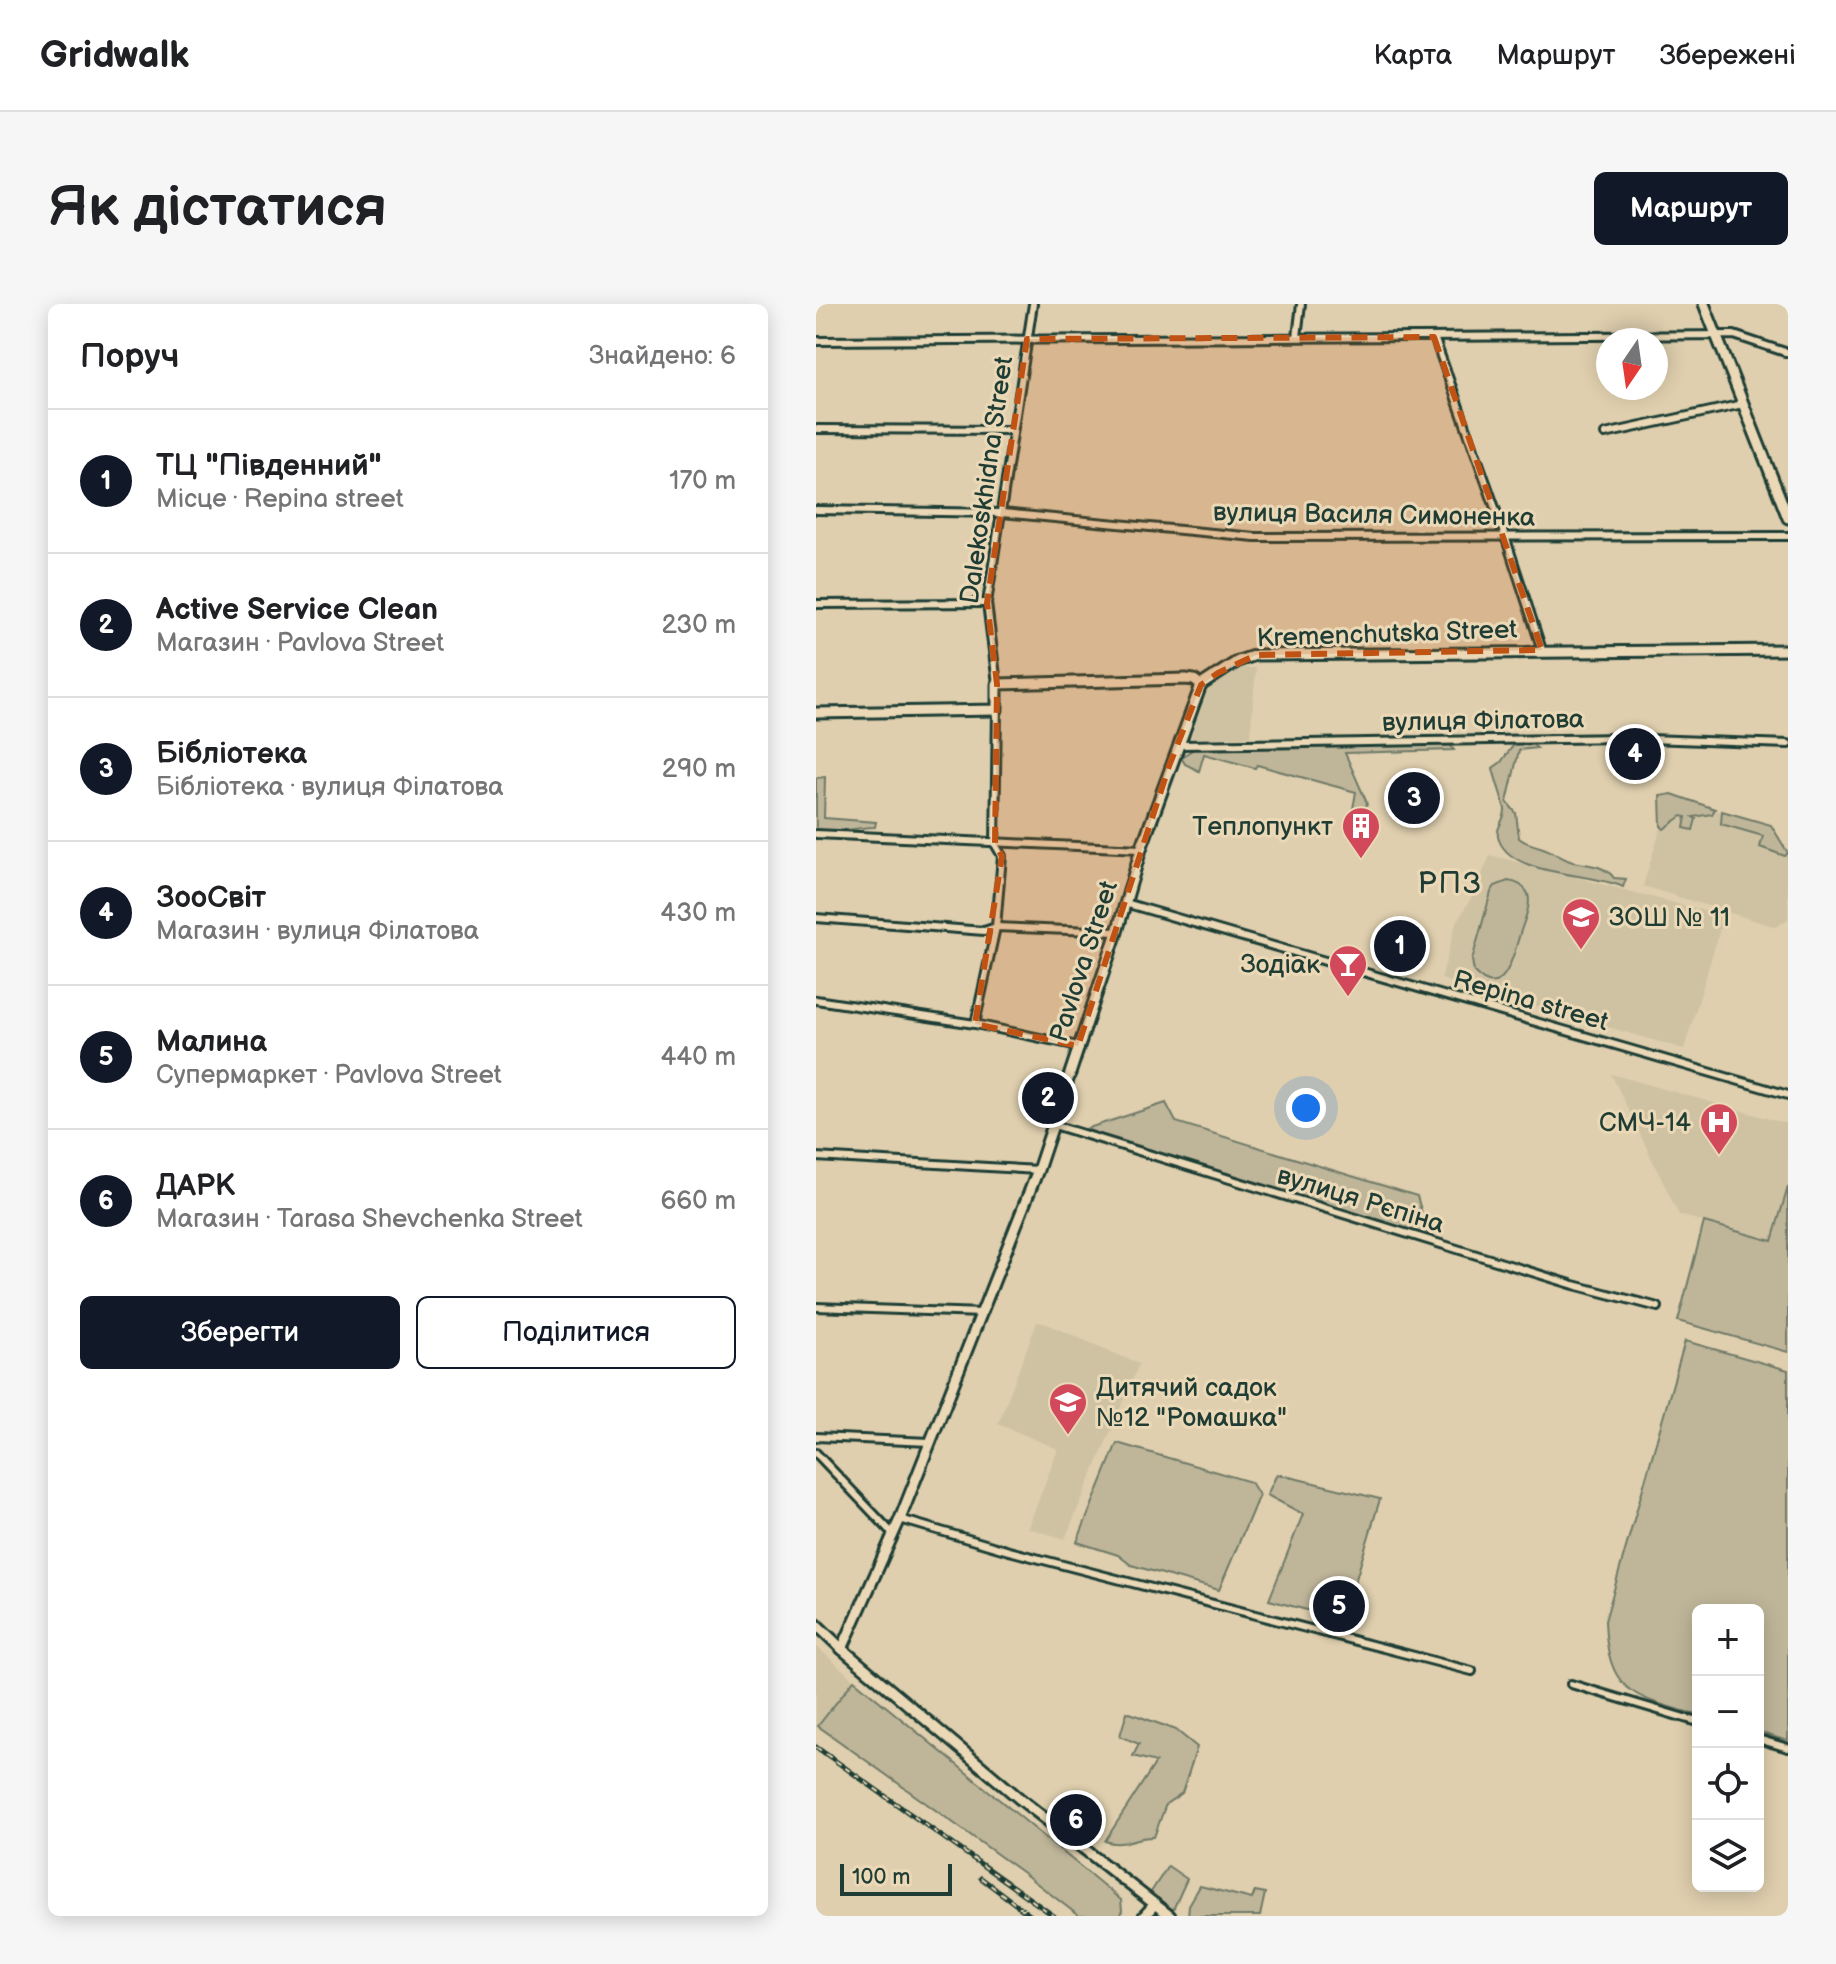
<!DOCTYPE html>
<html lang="uk">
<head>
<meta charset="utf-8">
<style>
  body { margin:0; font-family:"Balsamiq Sans",sans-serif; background:#f6f6f6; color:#202124 }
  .controls { position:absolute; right:24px; bottom:24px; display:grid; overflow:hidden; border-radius:12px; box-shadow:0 4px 20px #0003 }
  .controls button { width:72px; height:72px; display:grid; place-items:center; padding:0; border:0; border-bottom:2px solid #e0e0e0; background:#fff; color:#202124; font:40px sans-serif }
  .compass { position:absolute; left:780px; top:24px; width:72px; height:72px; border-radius:50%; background:#fff; box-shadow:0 4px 20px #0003; rotate:193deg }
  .scale { position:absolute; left:24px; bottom:20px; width:112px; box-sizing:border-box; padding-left:8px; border:4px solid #1f3d34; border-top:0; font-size:22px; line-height:28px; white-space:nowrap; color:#1f3d34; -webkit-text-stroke:6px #ebd8b6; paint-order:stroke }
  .you { position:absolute; left:490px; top:804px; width:28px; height:28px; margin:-20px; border:6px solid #fff; border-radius:50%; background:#1a73e8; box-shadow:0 0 0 12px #1a73e833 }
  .badge { display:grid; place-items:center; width:52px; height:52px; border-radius:50%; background:#111827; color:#fff; font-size:26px; font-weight:700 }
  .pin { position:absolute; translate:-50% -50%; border:4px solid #fff; box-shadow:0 2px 8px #0006 }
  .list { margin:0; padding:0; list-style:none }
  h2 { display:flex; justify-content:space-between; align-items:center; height:104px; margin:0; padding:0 32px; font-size:34px }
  h2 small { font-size:26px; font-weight:400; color:#757577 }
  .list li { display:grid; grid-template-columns:52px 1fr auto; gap:24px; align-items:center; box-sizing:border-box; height:144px; padding:0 32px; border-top:2px solid #e0e0e0 }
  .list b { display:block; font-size:30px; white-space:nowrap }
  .list p { margin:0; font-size:26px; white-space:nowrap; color:#757577 }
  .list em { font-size:26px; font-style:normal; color:#757577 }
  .actions { display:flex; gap:16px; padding:24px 32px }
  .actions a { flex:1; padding:18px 0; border:2px solid #111827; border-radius:12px; text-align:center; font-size:28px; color:#111827 }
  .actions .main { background:#111827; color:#fff }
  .icon { flex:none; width:44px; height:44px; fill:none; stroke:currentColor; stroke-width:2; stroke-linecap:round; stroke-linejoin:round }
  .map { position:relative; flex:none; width:972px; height:1612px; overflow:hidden; border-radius:12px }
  header { display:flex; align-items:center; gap:48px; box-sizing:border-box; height:112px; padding:0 40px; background:#fff; border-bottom:2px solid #e0e0e0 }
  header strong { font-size:38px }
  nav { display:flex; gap:44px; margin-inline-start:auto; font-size:28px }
  .intro { display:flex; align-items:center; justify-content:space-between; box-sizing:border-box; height:192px; padding:0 48px }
  h1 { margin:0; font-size:56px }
  .button { padding:20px 36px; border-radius:12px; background:#111827; color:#fff; font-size:28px; font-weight:700 }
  main { display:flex; gap:48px; padding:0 48px }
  aside { flex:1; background:#fff; border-radius:12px; box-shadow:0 4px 20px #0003 }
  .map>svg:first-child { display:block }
  .built { fill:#cec2a3 }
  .green { fill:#bfb69a; stroke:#6f7a67; stroke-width:2 }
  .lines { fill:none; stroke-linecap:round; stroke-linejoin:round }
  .street-casing { stroke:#1f3d34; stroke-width:12 }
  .secondary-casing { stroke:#1f3d34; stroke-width:15 }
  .street { stroke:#ebd8b6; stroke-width:6 }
  .secondary { stroke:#ebd8b6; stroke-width:9 }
  .rail-casing { stroke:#1f3d34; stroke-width:5 }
  .rail { stroke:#ebd8b6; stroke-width:2; stroke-dasharray:6; stroke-linecap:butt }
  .marked { fill:#c05314; fill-opacity:0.2; stroke:#c05314; stroke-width:6; stroke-dasharray:16 10; stroke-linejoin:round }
  .labels { text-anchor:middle; stroke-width:6; stroke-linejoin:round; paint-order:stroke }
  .street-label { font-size:26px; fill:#1f3d34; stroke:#ebd8b6 }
  .poi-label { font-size:26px; fill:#1f3d34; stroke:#ebd8b6; text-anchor:end }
  .quarter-label { font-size:30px; letter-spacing:2px; fill:#1f3d34; stroke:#ebd8b6 }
</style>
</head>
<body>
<header>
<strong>Gridwalk</strong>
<nav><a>Карта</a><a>Маршрут</a><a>Збережені</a></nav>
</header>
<div class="intro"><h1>Як дістатися</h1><a class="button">Маршрут</a></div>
<main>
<aside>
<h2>Поруч<small>Знайдено: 6</small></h2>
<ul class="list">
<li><span class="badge">1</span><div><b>ТЦ &quot;Південний&quot;</b><p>Місце · Repina street</p></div><em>170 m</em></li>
<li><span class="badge">2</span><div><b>Active Service Clean</b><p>Магазин · Pavlova Street</p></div><em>230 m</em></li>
<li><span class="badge">3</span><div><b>Бібліотека</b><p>Бібліотека · вулиця Філатова</p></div><em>290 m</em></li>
<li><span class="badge">4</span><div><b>ЗооСвiт</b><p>Магазин · вулиця Філатова</p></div><em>430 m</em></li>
<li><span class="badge">5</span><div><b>Малина</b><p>Супермаркет · Pavlova Street</p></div><em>440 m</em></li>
<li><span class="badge">6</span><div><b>ДАРК</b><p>Магазин · Tarasa Shevchenka Street</p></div><em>660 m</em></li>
</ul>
<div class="actions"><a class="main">Зберегти</a><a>Поділитися</a></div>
</aside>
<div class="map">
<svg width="972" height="1612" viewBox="0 0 972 1612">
  <rect width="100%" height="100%" fill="#dfcfae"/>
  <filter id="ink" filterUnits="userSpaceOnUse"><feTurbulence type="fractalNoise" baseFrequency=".0125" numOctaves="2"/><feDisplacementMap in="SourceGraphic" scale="16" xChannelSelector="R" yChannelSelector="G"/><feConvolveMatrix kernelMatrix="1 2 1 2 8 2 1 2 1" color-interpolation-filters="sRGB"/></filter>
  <g filter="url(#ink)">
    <g class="built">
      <polygon points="421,364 440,364 434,433 375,434 385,395 391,385 406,371"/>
      <polygon points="854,494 955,521 972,549 972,615 960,623 827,582"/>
      <polygon points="674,551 908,612 868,745 625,675 640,619 660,586"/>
      <polygon points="795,770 972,820 972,883 956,937 863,911"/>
      <polygon points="221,1018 231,1020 323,1060 249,1235 212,1224 242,1145 182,1120"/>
      <polygon points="0,1342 38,1376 2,1422 0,1421"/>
    </g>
    <g class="green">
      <path d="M713,438l8,6 -18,2 -12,52 9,11 3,25c9,7 14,6 24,10 10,3 19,11 30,14 15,3 32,3 41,16l12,1 -3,8c-32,-15 -110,-10 -124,-47 -5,-12 6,-19 6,-30 0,-4 -11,-35 -12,-42l8,-6 14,-19z"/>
      <polygon points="633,439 638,446 529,449 551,499 544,529 533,527 540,488 441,461 439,464 388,450 383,467 369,460 365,453 378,445"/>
      <path d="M9,473l-1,41 52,4 -1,5c-22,0 -38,7 -59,7v-56z"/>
      <polygon points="856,490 899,505 896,510 877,513 880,515 877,526 868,524 870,513 866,512 848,525 845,522 844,492"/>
      <polygon points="906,507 955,521 972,549 969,552 944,543 947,532 905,520"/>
      <path d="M692,577c9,1 16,4 20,13 4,12 -6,31 -9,43 -6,20 -16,66 -45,35l-2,-12 19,-68 4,-6z"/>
      <polygon points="350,799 360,818 601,892 614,937 260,828"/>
      <polygon points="972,883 972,1048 862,1017 888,918 956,937"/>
      <path d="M869,1037l103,29v371l-30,-9v-122h-60v105c-63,-18 -90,-20 -93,-94z"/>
      <polygon points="301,1139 435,1178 443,1191 403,1286 315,1261 302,1251 261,1238"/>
      <polygon points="461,1170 564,1195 534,1295 521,1292 510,1311 453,1296 487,1210 451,1191"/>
      <polygon points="38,1376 305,1596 306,1607 303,1612 263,1612 206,1568 2,1422"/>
      <path d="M311,1408l49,18 21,17 -15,46 -16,11 -12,33c-19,-1 -30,11 -49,4l51,-79 -23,-6 6,-12 -19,-8z"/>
      <polygon points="352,1562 371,1575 356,1608 333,1591"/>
      <polygon points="384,1582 436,1595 439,1587 449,1589 444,1612 372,1612 373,1601"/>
    </g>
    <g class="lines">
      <g class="street-casing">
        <g id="street">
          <polyline points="481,33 485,0"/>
          <polyline points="618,33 689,232 726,346"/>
          <polyline points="0,37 918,31 972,49"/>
          <polyline points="0,125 196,126"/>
          <polyline points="789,130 927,100"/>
          <polyline points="0,206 186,209 439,233 972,232"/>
          <polyline points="0,300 171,299"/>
          <polyline points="181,380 171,299 217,0"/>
          <polyline points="363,441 805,434 972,440"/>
          <polyline points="0,530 325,545"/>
          <polyline points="309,599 972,791"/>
          <polyline points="0,614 168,627 180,623 301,628"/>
          <polyline points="0,696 159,720 262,742"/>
          <polyline points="159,720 180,623 186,552 179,540 181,406"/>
          <polyline points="238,821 758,981 842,1003"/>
          <polyline points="0,853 222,866"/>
          <polyline points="0,1003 166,1009"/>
          <polyline points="0,1133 114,1138"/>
          <polyline points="0,1149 77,1230"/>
          <polyline points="84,1215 193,1247 656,1367"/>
          <polyline points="755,1380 882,1418"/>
          <polyline points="942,1435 972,1444"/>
        </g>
      </g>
      <g class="secondary-casing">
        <g id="secondary">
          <polyline points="888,0 972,214"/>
          <polyline points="0,409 181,406 181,380 370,375 378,376 385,381 422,357 440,351 972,346"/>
          <polyline points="0,1320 26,1345 204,1495 354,1612"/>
          <polyline points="26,1345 84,1215 222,866 301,628 325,545 385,381"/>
          <polyline points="328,1612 339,1600"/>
        </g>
      </g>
      <use href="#street" class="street"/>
      <use href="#secondary" class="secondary"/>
      <g class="rail-casing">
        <g id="rail">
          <polyline points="0,1443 238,1612"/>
          <polyline points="165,1574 215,1612"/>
        </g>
      </g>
      <use href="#rail" class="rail"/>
    </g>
  </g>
  <path class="marked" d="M618,33l108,313 -286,5 -38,18 -17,12 -32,81 -91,280 -103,-22 27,-168 -7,-12 2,-160 -10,-81 40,-264z"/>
  <defs>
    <g id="building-pin" transform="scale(2)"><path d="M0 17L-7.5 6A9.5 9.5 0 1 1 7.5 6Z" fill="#d1495b" stroke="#ebd8b6"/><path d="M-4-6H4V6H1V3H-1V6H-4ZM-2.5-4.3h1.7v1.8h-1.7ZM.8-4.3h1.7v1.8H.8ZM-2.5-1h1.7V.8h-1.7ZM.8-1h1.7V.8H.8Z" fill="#fff"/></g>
    <g id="school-pin" transform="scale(2)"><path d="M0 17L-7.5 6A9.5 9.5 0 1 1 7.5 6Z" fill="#d1495b" stroke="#ebd8b6"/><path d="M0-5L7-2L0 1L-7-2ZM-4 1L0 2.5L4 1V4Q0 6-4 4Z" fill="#fff"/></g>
    <g id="bar-pin" transform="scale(2)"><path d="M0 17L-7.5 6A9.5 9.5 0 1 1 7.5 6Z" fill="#d1495b" stroke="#ebd8b6"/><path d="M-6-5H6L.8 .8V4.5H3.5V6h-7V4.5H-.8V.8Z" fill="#fff"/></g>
    <g id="hospital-pin" transform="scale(2)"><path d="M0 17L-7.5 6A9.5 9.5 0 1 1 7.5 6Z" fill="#d1495b" stroke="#ebd8b6"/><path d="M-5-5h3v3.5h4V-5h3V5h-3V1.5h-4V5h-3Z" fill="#fff"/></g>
  </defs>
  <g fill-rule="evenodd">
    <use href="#building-pin" x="545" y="522"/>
    <use href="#school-pin" x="765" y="613"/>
    <use href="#bar-pin" x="532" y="660"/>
    <use href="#hospital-pin" x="903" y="818"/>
    <use href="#school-pin" x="252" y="1098"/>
  </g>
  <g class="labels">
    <g class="street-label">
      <text transform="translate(170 176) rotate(-82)" y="9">Dalekoskhidna Street</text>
      <text transform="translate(558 210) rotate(1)" y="9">вулиця Василя Симоненка</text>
      <text transform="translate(571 329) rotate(-2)" y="9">Kremenchutska Street</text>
      <text transform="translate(667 416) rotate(-1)" y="9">вулиця Філатова</text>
      <text transform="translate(267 657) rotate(-72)" y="9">Pavlova Street</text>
      <text transform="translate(715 696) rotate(16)" y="9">Repina street</text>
      <text transform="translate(545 895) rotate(17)" y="9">вулиця Рєпіна</text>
    </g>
    <g class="poi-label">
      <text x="517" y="531">Теплопункт</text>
      <text x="793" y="622" text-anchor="start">ЗОШ № 11</text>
      <text x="504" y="669">Зодіак</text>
      <text x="875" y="827">СМЧ-14</text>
      <text x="280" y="1092" text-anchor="start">Дитячий садок<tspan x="280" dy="30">№12 "Ромашка"</tspan></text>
    </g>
    <g class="quarter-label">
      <text x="634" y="589">РПЗ</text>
    </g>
  </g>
</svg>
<div class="controls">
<button>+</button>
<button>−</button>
<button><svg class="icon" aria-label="locate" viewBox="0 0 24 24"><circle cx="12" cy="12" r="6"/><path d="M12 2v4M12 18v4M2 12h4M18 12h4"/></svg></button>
<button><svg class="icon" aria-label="layers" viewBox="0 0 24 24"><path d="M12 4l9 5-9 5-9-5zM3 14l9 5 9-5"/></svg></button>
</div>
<svg class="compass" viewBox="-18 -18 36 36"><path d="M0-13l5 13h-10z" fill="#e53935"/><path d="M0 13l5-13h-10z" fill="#757577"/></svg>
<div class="scale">100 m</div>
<div class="you"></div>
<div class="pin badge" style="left:584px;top:642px">1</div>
<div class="pin badge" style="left:232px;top:794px">2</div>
<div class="pin badge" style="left:598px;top:494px">3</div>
<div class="pin badge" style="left:819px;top:450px">4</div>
<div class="pin badge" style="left:523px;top:1302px">5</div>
<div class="pin badge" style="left:260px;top:1516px">6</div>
</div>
</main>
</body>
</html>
